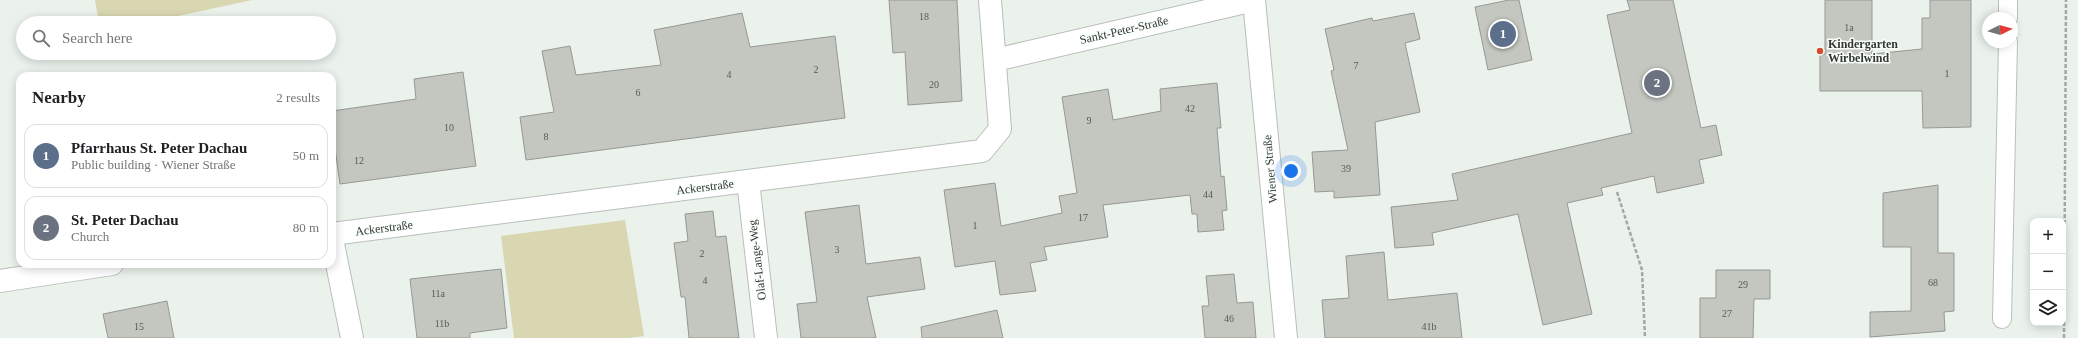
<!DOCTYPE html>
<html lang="en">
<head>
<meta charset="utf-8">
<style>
  body { margin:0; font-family:"Times New Roman",serif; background:#f6f6f6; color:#202124 }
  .controls { position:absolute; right:12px; bottom:12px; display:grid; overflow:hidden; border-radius:8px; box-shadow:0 2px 10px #0003 }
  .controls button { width:36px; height:36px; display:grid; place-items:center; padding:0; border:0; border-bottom:1px solid #e0e0e0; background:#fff; color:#202124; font:20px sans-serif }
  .compass { position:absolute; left:1982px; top:12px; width:36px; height:36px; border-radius:50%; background:#fff; box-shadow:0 2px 10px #0003; rotate:85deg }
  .you { position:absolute; left:1291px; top:171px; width:14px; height:14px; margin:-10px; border:3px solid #fff; border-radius:50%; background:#1a73e8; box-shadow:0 0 0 6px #1a73e833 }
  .badge { display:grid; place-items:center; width:26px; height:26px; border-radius:50%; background:#111827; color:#fff; font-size:13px; font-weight:700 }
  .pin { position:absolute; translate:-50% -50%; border:2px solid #fff; box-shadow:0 1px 4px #0006 }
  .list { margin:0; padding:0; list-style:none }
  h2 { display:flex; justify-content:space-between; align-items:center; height:52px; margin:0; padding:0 16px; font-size:17px }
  h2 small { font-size:13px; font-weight:400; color:#757577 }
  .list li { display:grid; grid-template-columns:26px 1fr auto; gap:12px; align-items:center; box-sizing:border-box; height:64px; margin:0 8px 8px; padding:0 8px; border:1px solid #e0e0e0; border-radius:12px }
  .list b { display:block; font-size:15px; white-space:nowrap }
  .list p { margin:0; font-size:13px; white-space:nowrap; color:#757577 }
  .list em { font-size:13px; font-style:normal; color:#757577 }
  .icon { flex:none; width:22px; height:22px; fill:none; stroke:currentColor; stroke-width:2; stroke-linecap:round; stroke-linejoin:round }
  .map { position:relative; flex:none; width:2078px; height:338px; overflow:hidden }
  .search { position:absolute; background:#fff; box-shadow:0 2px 10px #0003; left:16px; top:16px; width:320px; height:44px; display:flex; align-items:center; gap:10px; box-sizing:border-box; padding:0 14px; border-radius:22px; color:#757577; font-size:15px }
  .panel { position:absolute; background:#fff; box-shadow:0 2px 10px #0003; left:16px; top:72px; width:320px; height:196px; border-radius:12px }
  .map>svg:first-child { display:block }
  .green { fill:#d8d7b1 }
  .building { fill:#c4c7c0; stroke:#969993 }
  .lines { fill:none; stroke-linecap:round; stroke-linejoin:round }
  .lane-casing { stroke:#b9bfba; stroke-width:20 }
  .street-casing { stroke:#b9bfba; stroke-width:24 }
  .path { stroke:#a3a8a4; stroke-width:2.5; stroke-dasharray:4 2; stroke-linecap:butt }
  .lane { stroke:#fff; stroke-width:18 }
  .street { stroke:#fff; stroke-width:22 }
  .poi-dot { fill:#d54b2b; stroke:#f8fffa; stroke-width:1.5 }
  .labels { text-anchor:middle; stroke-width:3; stroke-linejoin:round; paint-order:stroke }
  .number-label { font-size:10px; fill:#575a57 }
  .street-label { font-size:12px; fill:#333634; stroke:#f8fffa }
  .poi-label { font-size:12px; font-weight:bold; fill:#333634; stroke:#f8fffa; text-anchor:start }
</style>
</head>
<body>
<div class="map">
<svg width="2078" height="338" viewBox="0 0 2078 338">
  <rect width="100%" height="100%" fill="#ebf2ec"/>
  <g class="green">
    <polygon points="95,0 252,0 146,23 99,23"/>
    <polygon points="625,220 644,336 629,338 514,338 501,236"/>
  </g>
  <g class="building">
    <polygon points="889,0 957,0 962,101 908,105 905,52 893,53"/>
    <polygon points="1509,0 1519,0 1532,60 1488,70 1475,7"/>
    <polygon points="1627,0 1673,0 1701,128 1716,125 1722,155 1699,160 1704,183 1657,193 1654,176 1601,188 1603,195 1567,203 1592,314 1543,325 1518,214 1432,233 1434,245 1395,248 1391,207 1458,200 1452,174 1632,133 1607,15 1630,10"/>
    <polygon points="1825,0 1872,0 1872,54 1922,49 1922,18 1930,18 1930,0 1971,0 1971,127 1923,128 1922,91 1820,91 1820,54 1825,54"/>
    <polygon points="742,13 750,47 835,36 845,118 526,160 520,117 554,112 542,51 570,46 576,75 661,65 654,30"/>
    <polygon points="1414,13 1420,39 1405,43 1420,112 1375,122 1380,195 1334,198 1334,191 1315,192 1312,152 1348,150 1331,71 1334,70 1325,29 1372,18 1373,21"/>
    <polygon points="463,72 476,166 340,184 334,141 332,141 332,111 416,99 414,79"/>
    <polygon points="1217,83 1221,128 1217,128 1221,177 1224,176 1227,210 1222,211 1224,230 1198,232 1197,214 1192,214 1190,195 1103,205 1108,237 1044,247 1047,260 1030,263 1036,291 1000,295 995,261 955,267 944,190 995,183 1001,226 1062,213 1059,196 1077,193 1062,97 1108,89 1113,120 1161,111 1160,89"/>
    <polygon points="1938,185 1938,253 1954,253 1954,311 1944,312 1945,331 1870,337 1870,312 1911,311 1911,247 1883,247 1883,193"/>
    <polygon points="859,205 866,264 920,257 925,289 867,297 876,338 801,338 797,304 817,302 805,212"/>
    <polygon points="713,211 716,237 726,236 739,338 689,338 685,297 681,297 674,243 688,241 685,214"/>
    <polygon points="1384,252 1388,300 1457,293 1462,338 1325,338 1322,300 1349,298 1346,256"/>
    <polygon points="501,269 507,328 470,333 470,338 417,338 410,279"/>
    <polygon points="1716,270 1770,270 1770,299 1754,299 1753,338 1700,338 1700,298 1716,298"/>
    <polygon points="1234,274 1237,303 1253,302 1256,338 1205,338 1202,306 1209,306 1206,276"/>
    <polygon points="167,301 174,338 108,338 103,314"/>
    <polygon points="997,310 1003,338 922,338 921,327"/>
  </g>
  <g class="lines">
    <g class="lane-casing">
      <g id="lane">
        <polyline points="2008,18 2008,0"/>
        <polyline points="2002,319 2008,42"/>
      </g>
    </g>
    <g class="street-casing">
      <g id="street">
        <polyline points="1254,0 1286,338"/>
        <polyline points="995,60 1254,0"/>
        <polyline points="748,181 766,338"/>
        <polyline points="332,234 982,151 1000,129 990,0"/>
        <polyline points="332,239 352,338"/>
        <polyline points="0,281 112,264"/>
      </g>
    </g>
    <g class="path">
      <polyline points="1617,192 1642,270 1645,338"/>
      <polyline points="2064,338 2066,0"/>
    </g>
    <use href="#lane" class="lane"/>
    <use href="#street" class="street"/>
  </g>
  <circle class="poi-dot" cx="1820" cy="51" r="4"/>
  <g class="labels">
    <g class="number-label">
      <text x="924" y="20">18</text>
      <text x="1849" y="31">1a</text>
      <text x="1356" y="69">7</text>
      <text x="816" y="73">2</text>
      <text x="1947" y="77">1</text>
      <text x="729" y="78">4</text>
      <text x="934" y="88">20</text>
      <text x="638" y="96">6</text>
      <text x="1190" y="112">42</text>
      <text x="1089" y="124">9</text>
      <text x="449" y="131">10</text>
      <text x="546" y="140">8</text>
      <text x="359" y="164">12</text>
      <text x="1346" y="172">39</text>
      <text x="1208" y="198">44</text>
      <text x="1083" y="221">17</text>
      <text x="975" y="229">1</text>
      <text x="837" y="253">3</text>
      <text x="702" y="257">2</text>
      <text x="705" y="284">4</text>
      <text x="1933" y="286">68</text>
      <text x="1743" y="288">29</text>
      <text x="438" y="297">11a</text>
      <text x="1727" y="317">27</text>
      <text x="1229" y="322">46</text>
      <text x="442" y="327">11b</text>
      <text x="139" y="330">15</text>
      <text x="1429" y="330">41b</text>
    </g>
    <g class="street-label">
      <text transform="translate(1124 30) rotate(-13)" y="4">Sankt-Peter-Straße</text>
      <text transform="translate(1270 169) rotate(-95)" y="4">Wiener Straße</text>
      <text transform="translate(705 187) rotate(-7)" y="4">Ackerstraße</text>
      <text transform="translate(384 228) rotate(-7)" y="4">Ackerstraße</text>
      <text transform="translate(757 260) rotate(-97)" y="4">Olaf-Lange-Weg</text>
    </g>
    <g class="poi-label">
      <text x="1828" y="48">Kindergarten<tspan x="1828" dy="14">Wirbelwind</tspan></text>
    </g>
  </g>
</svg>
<div class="controls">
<button>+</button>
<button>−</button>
<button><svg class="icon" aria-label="layers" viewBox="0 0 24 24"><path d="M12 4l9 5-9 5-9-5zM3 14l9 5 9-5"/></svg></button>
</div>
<svg class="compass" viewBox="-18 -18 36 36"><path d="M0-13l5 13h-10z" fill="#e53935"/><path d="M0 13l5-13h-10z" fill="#757577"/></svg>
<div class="you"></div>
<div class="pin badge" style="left:1503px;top:34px;background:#5c6f8a">1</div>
<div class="pin badge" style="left:1657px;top:83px;background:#6b7280">2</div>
<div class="search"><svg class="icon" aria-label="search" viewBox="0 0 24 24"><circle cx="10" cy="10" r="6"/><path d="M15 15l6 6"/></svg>Search here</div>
<section class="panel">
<h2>Nearby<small>2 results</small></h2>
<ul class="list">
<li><span class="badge" style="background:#5c6f8a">1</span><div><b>Pfarrhaus St. Peter Dachau</b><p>Public building · Wiener Straße</p></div><em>50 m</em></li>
<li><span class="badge" style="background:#6b7280">2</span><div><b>St. Peter Dachau</b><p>Church</p></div><em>80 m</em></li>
</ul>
</section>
</div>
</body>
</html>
